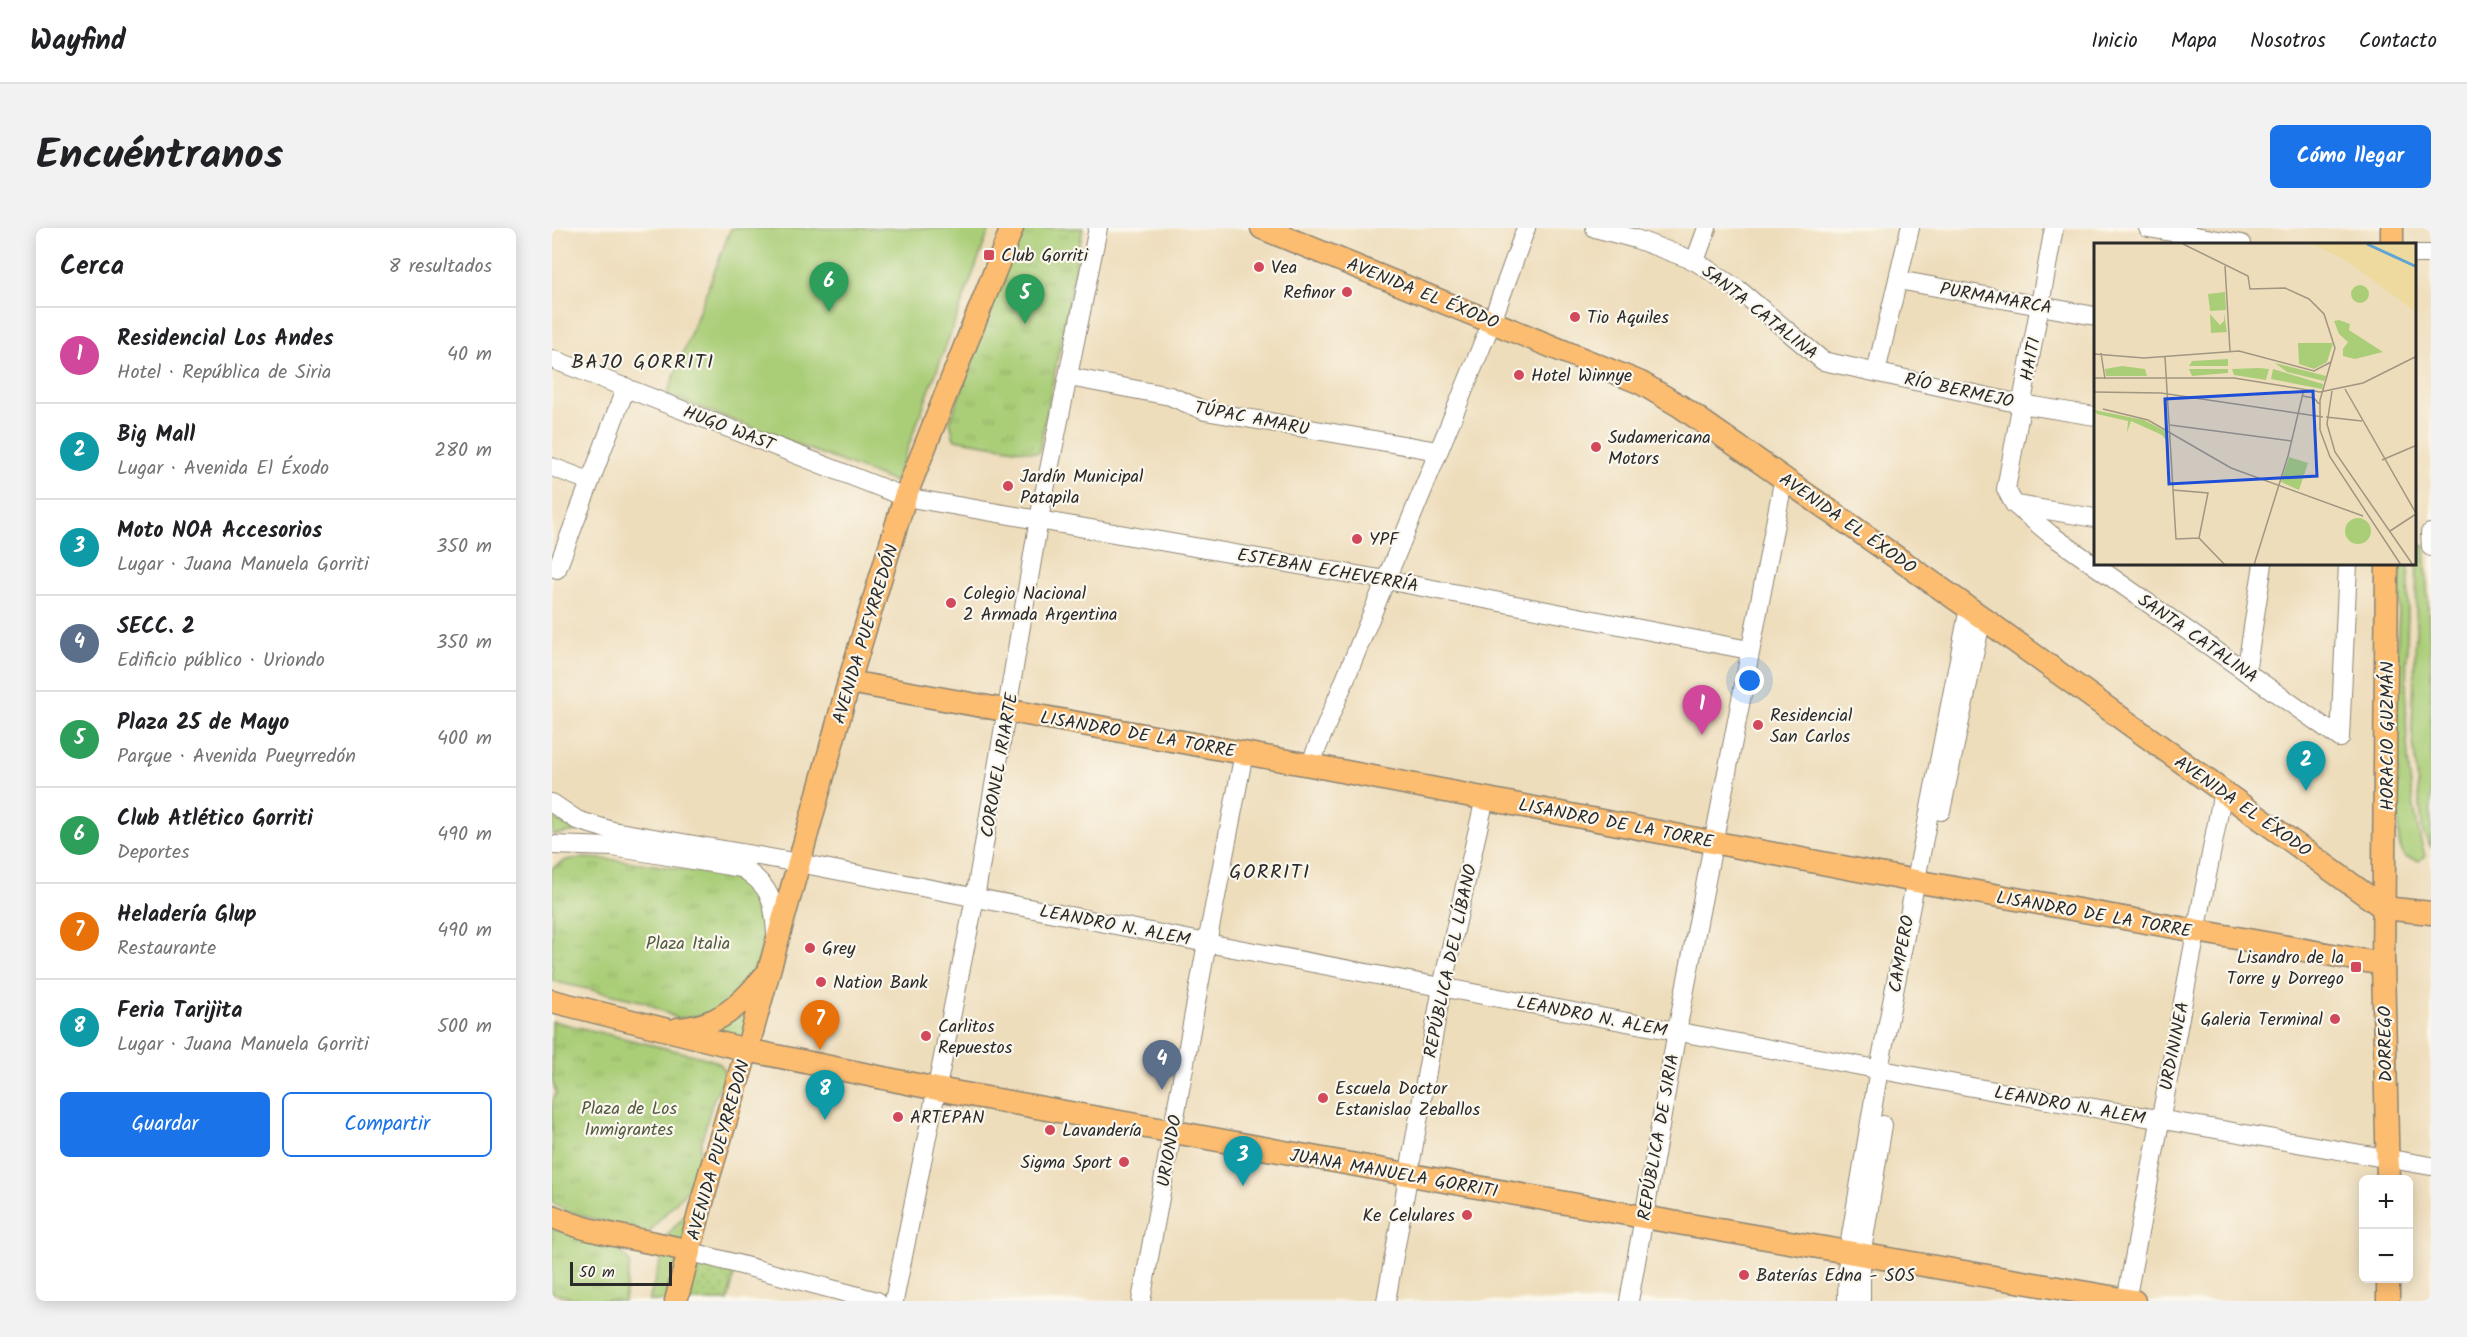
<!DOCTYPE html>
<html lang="es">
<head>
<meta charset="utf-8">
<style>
  body { margin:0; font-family:Kalam,sans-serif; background:#f2f2f2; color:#202124 }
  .controls { position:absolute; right:18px; bottom:18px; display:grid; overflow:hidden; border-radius:9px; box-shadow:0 3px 15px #0003 }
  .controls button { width:54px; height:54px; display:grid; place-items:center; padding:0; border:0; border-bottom:2px solid #e0e0e0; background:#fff; color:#202124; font:30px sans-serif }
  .scale { position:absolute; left:18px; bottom:15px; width:102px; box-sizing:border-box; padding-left:6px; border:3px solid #2b2b2b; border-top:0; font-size:16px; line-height:21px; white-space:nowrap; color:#2b2b2b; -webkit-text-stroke:4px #fbf7ec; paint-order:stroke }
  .you { position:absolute; left:1198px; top:453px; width:21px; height:21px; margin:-15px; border:4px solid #fff; border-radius:50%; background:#1a73e8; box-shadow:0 0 0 9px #1a73e833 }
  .badge { display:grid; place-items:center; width:39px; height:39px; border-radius:50%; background:#1a73e8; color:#fff; font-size:20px; font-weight:700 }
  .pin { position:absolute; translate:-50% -50px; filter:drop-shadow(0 2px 3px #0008) }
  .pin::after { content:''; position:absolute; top:32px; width:21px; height:18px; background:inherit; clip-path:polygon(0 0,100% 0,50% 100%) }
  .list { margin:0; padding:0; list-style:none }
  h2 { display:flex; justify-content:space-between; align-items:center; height:78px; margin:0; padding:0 24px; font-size:26px }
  h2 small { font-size:20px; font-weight:400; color:#757577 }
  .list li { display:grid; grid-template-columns:39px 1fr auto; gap:18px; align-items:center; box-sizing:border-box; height:96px; padding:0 24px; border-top:2px solid #e0e0e0 }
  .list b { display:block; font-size:22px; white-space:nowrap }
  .list p { margin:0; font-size:20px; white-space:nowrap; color:#757577 }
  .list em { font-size:20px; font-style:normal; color:#757577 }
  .actions { display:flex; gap:12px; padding:18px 24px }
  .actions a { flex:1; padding:14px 0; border:2px solid #1a73e8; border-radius:9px; text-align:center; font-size:21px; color:#1a73e8 }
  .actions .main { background:#1a73e8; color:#fff }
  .map { position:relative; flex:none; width:1879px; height:1073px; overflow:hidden; border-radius:9px }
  header { display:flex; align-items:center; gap:36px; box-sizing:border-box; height:84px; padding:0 30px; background:#fff; border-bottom:2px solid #e0e0e0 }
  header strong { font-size:28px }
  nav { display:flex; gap:33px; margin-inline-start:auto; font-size:21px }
  .intro { display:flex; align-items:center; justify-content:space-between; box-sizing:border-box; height:144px; padding:0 36px }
  h1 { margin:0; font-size:42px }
  .button { padding:15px 27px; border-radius:9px; background:#1a73e8; color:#fff; font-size:21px; font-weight:700 }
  main { display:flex; gap:36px; padding:0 36px }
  aside { flex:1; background:#fff; border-radius:9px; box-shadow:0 3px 15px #0003 }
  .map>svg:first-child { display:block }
  .grass { fill:#aace78; stroke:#6a7c52; stroke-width:1.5 }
  .park { fill:url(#park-tufts); stroke:#6a7c52; stroke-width:1.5 }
  .garden { fill:url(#garden-dots); stroke:#6a7c52; stroke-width:1.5 }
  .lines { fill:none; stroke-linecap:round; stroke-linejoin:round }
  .minor-casing { stroke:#8c8473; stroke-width:20 }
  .major-casing { stroke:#8c8473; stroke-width:25 }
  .minor { stroke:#fff; stroke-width:18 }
  .major { stroke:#fcbd6f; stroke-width:22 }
  .poi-dot { fill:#d1495b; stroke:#fbf7ec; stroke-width:2 }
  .labels { text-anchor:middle; stroke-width:4.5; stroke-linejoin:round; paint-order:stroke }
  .poi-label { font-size:18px; fill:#2b2b2b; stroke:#fbf7ec; text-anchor:start }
  .street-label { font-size:18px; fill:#2b2b2b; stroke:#fbf7ec }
  .park-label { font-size:18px; fill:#515c42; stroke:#fbf7ec }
  .neighbourhood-label { font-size:20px; letter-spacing:1.5px; fill:#2b2b2b; stroke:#fbf7ec }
  .inset-river { fill:none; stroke:#60a4d5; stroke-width:3 }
  .inset-road { fill:none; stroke:#a09681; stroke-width:1.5 }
  .view { fill:#1d4ed8; fill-opacity:0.15; stroke:#1d4ed8; stroke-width:3 }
  .inset-edge { fill:none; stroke:#2b2b2b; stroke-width:3 }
</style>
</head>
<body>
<header>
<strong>Wayfind</strong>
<nav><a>Inicio</a><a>Mapa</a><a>Nosotros</a><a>Contacto</a></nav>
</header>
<div class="intro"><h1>Encuéntranos</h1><a class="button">Cómo llegar</a></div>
<main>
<aside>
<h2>Cerca<small>8 resultados</small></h2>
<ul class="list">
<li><span class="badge" style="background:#d1479c">1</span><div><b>Residencial Los Andes</b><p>Hotel · República de Siria</p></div><em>40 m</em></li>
<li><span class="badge" style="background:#0f9aa8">2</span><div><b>Big Mall</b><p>Lugar · Avenida El Éxodo</p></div><em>280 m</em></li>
<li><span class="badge" style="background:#0f9aa8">3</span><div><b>Moto NOA Accesorios</b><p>Lugar · Juana Manuela Gorriti</p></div><em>350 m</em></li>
<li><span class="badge" style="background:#5c6f8a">4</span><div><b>SECC. 2</b><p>Edificio público · Uriondo</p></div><em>350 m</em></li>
<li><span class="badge" style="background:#2e9e5b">5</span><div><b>Plaza 25 de Mayo</b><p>Parque · Avenida Pueyrredón</p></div><em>400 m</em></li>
<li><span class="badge" style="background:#2e9e5b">6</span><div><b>Club Atlético Gorriti</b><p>Deportes</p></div><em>490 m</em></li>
<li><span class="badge" style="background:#e8710a">7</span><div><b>Heladería Glup</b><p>Restaurante</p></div><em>490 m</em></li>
<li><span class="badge" style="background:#0f9aa8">8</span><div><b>Feria Tarijita</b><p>Lugar · Juana Manuela Gorriti</p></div><em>500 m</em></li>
</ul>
<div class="actions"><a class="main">Guardar</a><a>Compartir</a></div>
</aside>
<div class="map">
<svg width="1879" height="1073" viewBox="0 0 1879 1073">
  <defs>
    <pattern id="park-tufts" width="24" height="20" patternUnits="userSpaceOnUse" patternTransform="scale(1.5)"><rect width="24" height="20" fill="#aace78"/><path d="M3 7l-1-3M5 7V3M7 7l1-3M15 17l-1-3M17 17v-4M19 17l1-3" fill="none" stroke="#92b168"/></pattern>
    <pattern id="garden-dots" width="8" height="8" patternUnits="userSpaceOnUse" patternTransform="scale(1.5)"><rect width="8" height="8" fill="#aace78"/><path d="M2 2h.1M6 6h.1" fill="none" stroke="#92b168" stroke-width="1.8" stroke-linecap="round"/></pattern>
  </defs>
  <rect width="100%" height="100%" fill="#fbf7ec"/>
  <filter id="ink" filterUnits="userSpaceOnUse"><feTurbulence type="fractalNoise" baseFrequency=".0167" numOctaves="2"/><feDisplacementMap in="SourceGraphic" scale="12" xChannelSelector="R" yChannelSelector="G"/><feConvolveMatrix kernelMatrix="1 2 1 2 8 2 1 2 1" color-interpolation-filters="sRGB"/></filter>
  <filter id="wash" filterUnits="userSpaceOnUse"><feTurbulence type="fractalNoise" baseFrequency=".008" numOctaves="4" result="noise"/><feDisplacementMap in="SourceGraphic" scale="24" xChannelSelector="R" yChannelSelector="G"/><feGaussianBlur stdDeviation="1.35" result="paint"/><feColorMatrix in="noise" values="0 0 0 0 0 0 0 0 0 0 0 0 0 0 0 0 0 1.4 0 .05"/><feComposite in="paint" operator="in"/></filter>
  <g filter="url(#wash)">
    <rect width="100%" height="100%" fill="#edb"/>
    <g class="grass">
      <polygon points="179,0 438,0 343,254 115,167"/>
      <polygon points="1865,317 1873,318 1879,440 1879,619 1871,605 1860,503 1864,402"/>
      <path d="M1849,336h8c-1,98 -12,197 16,292l-6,5 -15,-4 -5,-14 -3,-165z"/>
      <polygon points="0,590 24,603 0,607"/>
      <polygon points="197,779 192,810 155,800"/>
      <polygon points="138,982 131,1015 114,1008"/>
      <polygon points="110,1027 126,1029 115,1073 97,1073"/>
    </g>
    <g class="park">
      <polygon points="468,0 531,0 487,225 402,211 398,193"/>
      <path d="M29,630c29,0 58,5 87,9 24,4 50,5 72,15 30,15 28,67 13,91 -9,14 -22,27 -33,39l-42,7 -33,-17 -93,-21v-113l14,-8z"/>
      <path d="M0,793l150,36c9,3 20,4 22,14 2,10 -8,21 -11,30 -4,14 -9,29 -12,44 -2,13 -2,23 -8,35 -12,21 -31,34 -44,53l-82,-21 -15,-10v-100l4,-9 -4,-14z"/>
      <polygon points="0,1001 57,1017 69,1023 78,1035 72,1073 36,1073 0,1065"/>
    </g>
    <path class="garden" d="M160,1037l23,5 -7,31h-40c1,-18 5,-33 24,-36z"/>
  </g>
  <g filter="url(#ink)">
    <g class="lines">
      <g class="minor-casing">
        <g id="minor">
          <polyline points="1043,0 1084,11 1143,33 1187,62 1271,133 1469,176 1543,188"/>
          <polyline points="1502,0 1454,261 1462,276 1498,306 1788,510"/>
          <polyline points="1596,0 1690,16"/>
          <polyline points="1862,26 1879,26"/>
          <polyline points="1143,33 1155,0"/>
          <polyline points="1346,52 1543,88"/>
          <polyline points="0,131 353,269 834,352 1197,422"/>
          <polyline points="1324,144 1358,0"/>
          <polyline points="517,149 618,168 653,183 886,223"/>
          <polyline points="0,239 37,253"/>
          <polyline points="1465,277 1543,290"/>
          <polyline points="1878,305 1879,319"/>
          <polyline points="0,339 5,341 74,159"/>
          <polyline points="1694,444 1711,336"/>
          <polyline points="1788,510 1796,336"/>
          <polyline points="758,537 940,93 974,0"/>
          <polyline points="0,575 25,592 61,603 247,635 655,715 1420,859 1879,938"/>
          <polyline points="1389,583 1430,389"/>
          <path d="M0,617l61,2 129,21c29,18 32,33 34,66"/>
          <polyline points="136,1023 325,1073"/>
          <polyline points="342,1073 423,670 487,291 546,0"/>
          <polyline points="589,1073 655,715 692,525"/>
          <polyline points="834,1073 890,759 933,570"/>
          <polyline points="1077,1073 1125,803 1232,249"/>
          <polyline points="1295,1073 1296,1025 1327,841 1417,380"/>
          <polyline points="1309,1073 1309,1028 1331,897"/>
          <polyline points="1574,1073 1671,563"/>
        </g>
      </g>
      <g class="major-casing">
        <g id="major">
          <polyline points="710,0 1089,155 1128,178 1421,383 1832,680"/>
          <polyline points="1840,0 1840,16"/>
          <polyline points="1835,336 1831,736 1836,952"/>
          <polyline points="297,454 758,537 1374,655 1831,736"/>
          <polyline points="1832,680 1879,685"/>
          <polyline points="0,773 195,822 385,861 1091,989 1582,1073"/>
          <path d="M126,801c39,-2 62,-23 86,-52"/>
          <path d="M0,988c42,20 92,22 136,35"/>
          <polyline points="1836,1050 1836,1073"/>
          <polyline points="124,1073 157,948 195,822 297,454 353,269 460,0"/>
        </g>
      </g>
      <use href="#minor" class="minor"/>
      <use href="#major" class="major"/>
    </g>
  </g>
  <g class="poi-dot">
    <rect x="431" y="21" width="12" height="12" rx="3"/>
    <circle cx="707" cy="39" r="6"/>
    <circle cx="795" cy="64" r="6"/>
    <circle cx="1023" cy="89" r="6"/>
    <circle cx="967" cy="147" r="6"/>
    <circle cx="1044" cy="219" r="6"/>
    <circle cx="456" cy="258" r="6"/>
    <circle cx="805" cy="311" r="6"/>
    <circle cx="399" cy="375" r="6"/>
    <circle cx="1206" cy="497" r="6"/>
    <circle cx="258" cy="720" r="6"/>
    <rect x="1798" y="733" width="12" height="12" rx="3"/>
    <circle cx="269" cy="754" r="6"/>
    <circle cx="1783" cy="791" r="6"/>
    <circle cx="374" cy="808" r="6"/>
    <circle cx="771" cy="870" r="6"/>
    <circle cx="346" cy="889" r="6"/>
    <circle cx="498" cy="902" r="6"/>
    <circle cx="572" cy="934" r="6"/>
    <circle cx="915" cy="987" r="6"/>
    <circle cx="1192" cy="1047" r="6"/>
  </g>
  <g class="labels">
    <g class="poi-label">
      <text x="449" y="33">Club Gorriti</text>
      <text x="719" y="45">Vea</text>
      <text x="783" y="70" text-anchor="end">Refinor</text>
      <text x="1035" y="95">Tio Aquiles</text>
      <text x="979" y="153">Hotel Winnye</text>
      <text x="1056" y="215">Sudamericana<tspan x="1056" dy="21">Motors</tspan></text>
      <text x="468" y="254">Jardín Municipal<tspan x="468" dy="21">Patapila</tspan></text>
      <text x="817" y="317">YPF</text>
      <text x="411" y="371">Colegio Nacional<tspan x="411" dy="21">2 Armada Argentina</tspan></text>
      <text x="1218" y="493">Residencial<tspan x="1218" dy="21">San Carlos</tspan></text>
      <text x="270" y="726">Grey</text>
      <text x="1792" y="735" text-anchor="end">Lisandro de la<tspan x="1792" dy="21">Torre y Dorrego</tspan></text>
      <text x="281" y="760">Nation Bank</text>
      <text x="1771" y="797" text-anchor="end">Galeria Terminal</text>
      <text x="386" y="804">Carlitos<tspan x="386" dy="21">Repuestos</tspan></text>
      <text x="783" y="866">Escuela Doctor<tspan x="783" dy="21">Estanislao Zeballos</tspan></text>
      <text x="358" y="895">ARTEPAN</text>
      <text x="510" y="908">Lavandería</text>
      <text x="560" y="940" text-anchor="end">Sigma Sport</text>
      <text x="903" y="993" text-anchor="end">Ke Celulares</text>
      <text x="1204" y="1053">Baterías Edna - SOS</text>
    </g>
    <g class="street-label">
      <text transform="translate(871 65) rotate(22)" y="6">AVENIDA EL ÉXODO</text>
      <text transform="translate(1444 70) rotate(10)" y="6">PURMAMARCA</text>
      <text transform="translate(1208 84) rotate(38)" y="6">SANTA CATALINA</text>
      <text transform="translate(1478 131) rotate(-79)" y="6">HAITI</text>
      <text transform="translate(1407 162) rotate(12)" y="6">RÍO BERMEJO</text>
      <text transform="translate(700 190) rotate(11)" y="6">TÚPAC AMARU</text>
      <text transform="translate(177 200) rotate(21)" y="6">HUGO WAST</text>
      <text transform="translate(1296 295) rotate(35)" y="6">AVENIDA EL ÉXODO</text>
      <text transform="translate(776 342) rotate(10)" y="6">ESTEBAN ECHEVERRÍA</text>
      <text transform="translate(313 406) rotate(-73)" y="6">AVENIDA PUEYRREDÓN</text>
      <text transform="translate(1646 410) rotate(35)" y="6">SANTA CATALINA</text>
      <text transform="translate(586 506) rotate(10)" y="6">LISANDRO DE LA TORRE</text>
      <text transform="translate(1835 508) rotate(-90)" y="6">HORACIO GUZMÁN</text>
      <text transform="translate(447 537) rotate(-80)" y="6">CORONEL IRIARTE</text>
      <text transform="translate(1691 578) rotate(35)" y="6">AVENIDA EL ÉXODO</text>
      <text transform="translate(1064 595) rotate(11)" y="6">LISANDRO DE LA TORRE</text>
      <text transform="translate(1542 686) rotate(10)" y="6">LISANDRO DE LA TORRE</text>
      <text transform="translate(563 697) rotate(11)" y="6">LEANDRO N. ALEM</text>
      <text transform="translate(1349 726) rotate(-80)" y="6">CAMPERO</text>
      <text transform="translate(898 733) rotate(-78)" y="6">REPÚBLICA DEL LÍBANO</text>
      <text transform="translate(1040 788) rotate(11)" y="6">LEANDRO N. ALEM</text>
      <text transform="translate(1833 816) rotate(-91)" y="6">DORREGO</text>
      <text transform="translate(1622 818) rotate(-79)" y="6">URDININEA</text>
      <text transform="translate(1518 877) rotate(10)" y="6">LEANDRO N. ALEM</text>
      <text transform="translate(1106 909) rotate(-80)" y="6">REPÚBLICA DE SIRIA</text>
      <text transform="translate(166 922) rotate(-74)" y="6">AVENIDA PUEYRREDON</text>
      <text transform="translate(617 923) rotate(-80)" y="6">URIONDO</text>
      <text transform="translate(842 945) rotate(10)" y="6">JUANA MANUELA GORRITI</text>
    </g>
    <g class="park-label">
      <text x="136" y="721">Plaza Italia</text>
      <text x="77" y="886">Plaza de Los<tspan x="77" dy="21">Inmigrantes</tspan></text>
    </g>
    <g class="neighbourhood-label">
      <text x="91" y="140">BAJO GORRITI</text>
      <text x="718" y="650">GORRITI</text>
    </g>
  </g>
  <g transform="translate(1542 15)">
    <rect width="322" height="322" fill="#edb"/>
    <path d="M0,167l50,10 21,11 2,4 2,24 -3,-19 -4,-5 -31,-14 -4,12 1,-12 -31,-7zM195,214l19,6 -9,27 -18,-8zM251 288a13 13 0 1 1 26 0a13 13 0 1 1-26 0Z" fill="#aace78"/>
    <path d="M218,1h103l1,68 -72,-53z" fill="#eeda9e"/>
    <path d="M245,77l11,4 -1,6 34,22 -28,7 -12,-3v-7l5,-7 -9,-8 -5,-13z" fill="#aace78"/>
    <path d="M257 51a9 9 0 1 1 18 0a9 9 0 1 1-18 0ZM131,49l1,18 -16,1 -2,-17zM130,70l3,19 -16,1 -1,-19 10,11 4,-4zM134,116v7h-39l3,-5zM181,120l51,13 -2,5 -37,-9zM28,123l23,3 2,7h-41l-1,-7zM95,126h39v4l-36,3zM138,126l27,-1 10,1 -3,11 -32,-5zM179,126l50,15 -1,5 -51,-10z" fill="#aace78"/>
    <path d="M204,100h35l-6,19 -13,7 -15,-5z" fill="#aace78"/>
    <path class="inset-river" d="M273,1l50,23"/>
    <path class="inset-road" d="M89,1l65,32 2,13 35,-1 24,11 15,15 11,34 -15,52v30M131,23l5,85M7,110l4,26M0,111l50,4 95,-7 75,20 17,-9M71,114l11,182 23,-1M0,135h140l86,14 43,-9 54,-27M251,146l72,126M238,148l-5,33 8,28 78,113M0,149l67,1 162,24M208,153l12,2 5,6M9,166l45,11 83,48 132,48M232,174l36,4M76,182l122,16M226,187l10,27 71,108M288,217l35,-15M79,247l35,3 -9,45M296,288l26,-17M105,295l26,27M160,322l34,-109 16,-67"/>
    <path class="view" d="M219,148l4,85 -148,8 -4,-85z"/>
    <rect width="322" height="322" class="inset-edge"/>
  </g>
</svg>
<div class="controls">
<button>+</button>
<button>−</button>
</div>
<div class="scale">50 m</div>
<div class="you"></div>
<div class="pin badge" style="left:1150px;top:507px;background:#d1479c">1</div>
<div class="pin badge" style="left:1754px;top:563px;background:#0f9aa8">2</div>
<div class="pin badge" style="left:691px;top:958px;background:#0f9aa8">3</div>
<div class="pin badge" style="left:610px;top:862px;background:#5c6f8a">4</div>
<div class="pin badge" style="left:473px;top:96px;background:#2e9e5b">5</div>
<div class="pin badge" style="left:277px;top:84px;background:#2e9e5b">6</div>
<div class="pin badge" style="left:268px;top:822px;background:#e8710a">7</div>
<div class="pin badge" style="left:273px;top:892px;background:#0f9aa8">8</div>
</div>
</main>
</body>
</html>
